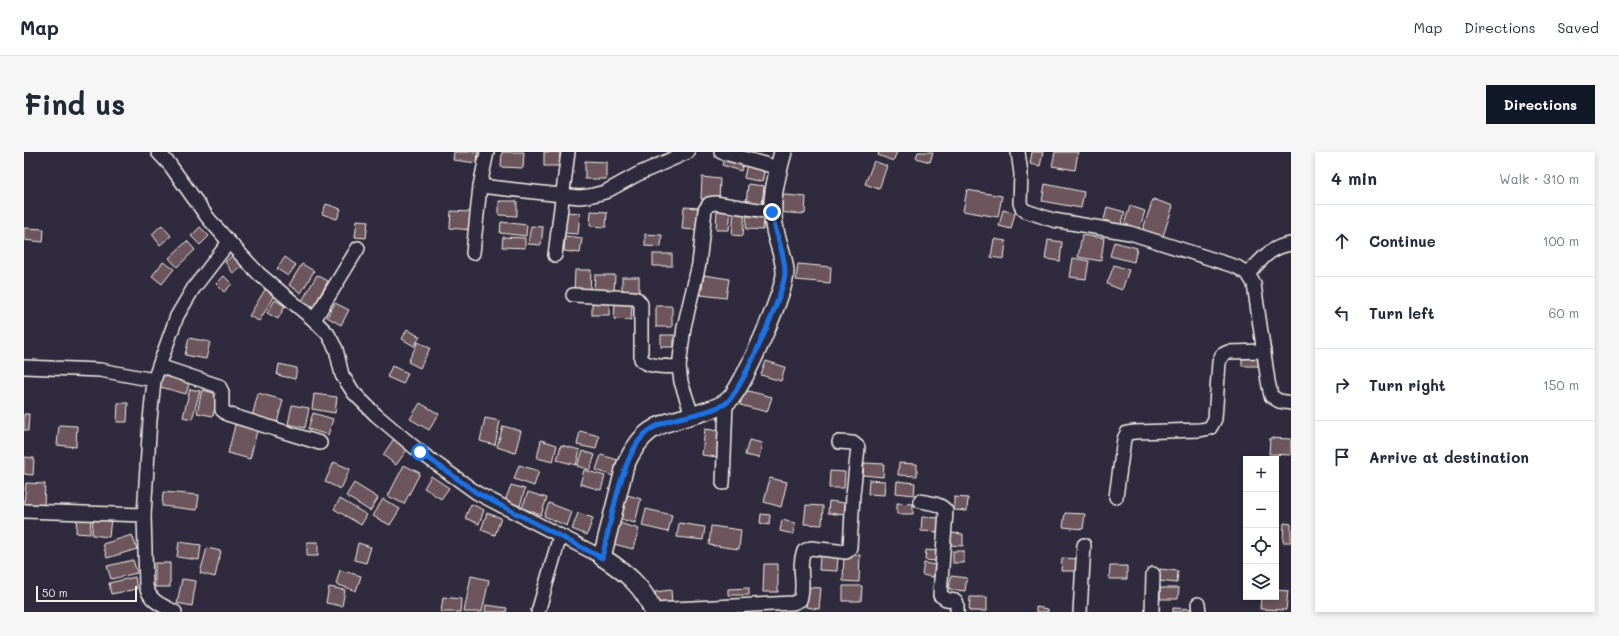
<!DOCTYPE html>
<html lang="en">
<head>
<meta charset="utf-8">
<style>
  body { margin:0; font-family:Mali,sans-serif; background:#f6f6f7; color:#1f2937 }
  .controls { position:absolute; right:12px; bottom:12px; display:grid; overflow:hidden; border-radius:0px; box-shadow:0 2px 6px #0003 }
  .controls button { width:36px; height:36px; display:grid; place-items:center; padding:0; border:0; border-bottom:1px solid #e0e1e3; background:#fff; color:#1f2937; font:20px sans-serif }
  .scale { position:absolute; left:12px; bottom:10px; width:101px; box-sizing:border-box; padding-left:4px; border:2px solid #f4f1e8; border-top:0; font-size:11px; line-height:14px; white-space:nowrap; color:#f4f1e8; -webkit-text-stroke:3px #2f2a3d; paint-order:stroke }
  .stop { position:absolute; width:12px; height:12px; margin:-9px; border:3px solid #1a73e8; border-radius:50%; background:#fff }
  .stop.end { background:#1a73e8; border-color:#fff; box-shadow:0 1px 4px #0008 }
  .list { margin:0; padding:0; list-style:none }
  h2 { display:flex; justify-content:space-between; align-items:center; height:52px; margin:0; padding:0 16px; font-size:17px }
  h2 small { font-size:13px; font-weight:400; color:#747a83 }
  .list li { display:grid; grid-template-columns:26px 1fr auto; gap:12px; align-items:center; box-sizing:border-box; height:72px; padding:0 16px; border-top:1px solid #e0e1e3 }
  .list b { display:block; font-size:15px; white-space:nowrap }
  .list em { font-size:13px; font-style:normal; color:#747a83 }
  .icon { flex:none; width:22px; height:22px; fill:none; stroke:currentColor; stroke-width:2; stroke-linecap:round; stroke-linejoin:round }
  .map { position:relative; flex:none; width:1267px; height:460px; overflow:hidden; border-radius:0px }
  header { display:flex; align-items:center; gap:24px; box-sizing:border-box; height:56px; padding:0 20px; background:#fff; border-bottom:1px solid #e0e1e3 }
  header strong { font-size:19px }
  nav { display:flex; gap:22px; margin-inline-start:auto; font-size:14px }
  .intro { display:flex; align-items:center; justify-content:space-between; box-sizing:border-box; height:96px; padding:0 24px }
  h1 { margin:0; font-size:28px }
  .button { padding:10px 18px; border-radius:0px; background:#111827; color:#fff; font-size:14px; font-weight:700 }
  main { display:flex; gap:24px; padding:0 24px }
  aside { flex:1; background:#fff; border-radius:0px; box-shadow:0 2px 6px #0003 }
  .map>svg:first-child { display:block }
  .building { fill:#6c555b; stroke:#f4f1e8 }
  .lines { fill:none; stroke-linecap:round; stroke-linejoin:round }
  .minor-casing { stroke:#f4f1e8; stroke-width:16 }
  .tertiary-casing { stroke:#f4f1e8; stroke-width:20 }
  .minor { stroke:#2f2a3d; stroke-width:13 }
  .tertiary { stroke:#2f2a3d; stroke-width:17 }
  .route { stroke:#1a73e8; stroke-width:5 }
</style>
</head>
<body>
<header>
<strong>Map</strong>
<nav><a>Map</a><a>Directions</a><a>Saved</a></nav>
</header>
<div class="intro"><h1>Find us</h1><a class="button">Directions</a></div>
<main>
<div class="map">
<svg width="1267" height="460" viewBox="0 0 1267 460">
  <rect width="100%" height="100%" fill="#2f2a3d"/>
  <filter id="ink" filterUnits="userSpaceOnUse"><feTurbulence type="fractalNoise" baseFrequency=".025" numOctaves="2"/><feDisplacementMap in="SourceGraphic" scale="8" xChannelSelector="R" yChannelSelector="G"/><feConvolveMatrix kernelMatrix="1 2 1 2 8 2 1 2 1" color-interpolation-filters="sRGB"/></filter>
  <g filter="url(#ink)">
    <g class="building">
      <polygon points="430,0 454,0 453,11 429,8"/>
      <polygon points="478,0 500,0 499,16 477,15"/>
      <rect x="520" y="0" width="16" height="14"/>
      <polygon points="855,0 873,0 869,9 854,3"/>
      <polygon points="894,0 909,0 906,10 892,6"/>
      <polygon points="1008,0 1019,0 1016,14 1006,12"/>
      <polygon points="1031,0 1054,0 1051,18 1028,14"/>
      <polygon points="701,4 720,9 717,19 698,13"/>
      <polygon points="561,9 582,10 582,27 561,27"/>
      <polygon points="850,9 863,14 855,37 841,32"/>
      <polygon points="723,11 741,15 738,30 720,26"/>
      <polygon points="678,25 696,27 695,49 677,47"/>
      <polygon points="724,32 740,34 738,53 722,52"/>
      <polygon points="1021,32 1060,40 1057,56 1018,49"/>
      <polygon points="943,38 978,44 974,65 939,59"/>
      <polygon points="753,42 782,45 781,62 751,60"/>
      <polygon points="1129,47 1149,54 1138,87 1118,80"/>
      <polygon points="475,49 493,49 493,64 475,63"/>
      <polygon points="302,52 317,57 313,67 298,62"/>
      <polygon points="1106,54 1121,59 1115,78 1100,73"/>
      <polygon points="660,55 675,56 673,78 658,77"/>
      <polygon points="693,55 707,56 705,78 692,78"/>
      <polygon points="1083,55 1101,60 1097,73 1080,68"/>
      <polygon points="710,57 721,58 719,84 708,83"/>
      <polygon points="979,58 991,61 987,77 975,74"/>
      <polygon points="427,59 447,60 447,78 426,76"/>
      <polygon points="567,59 583,60 582,75 566,74"/>
      <polygon points="542,60 556,61 554,82 540,81"/>
      <polygon points="723,62 740,64 739,78 722,77"/>
      <polygon points="333,68 344,69 342,86 331,85"/>
      <polygon points="477,70 503,73 502,84 476,81"/>
      <polygon points="138,73 147,84 136,93 128,82"/>
      <polygon points="507,74 519,75 517,93 504,92"/>
      <polygon points="176,75 185,84 176,93 167,84"/>
      <polygon points="0,76 20,77 19,90 0,88"/>
      <polygon points="621,82 638,83 637,95 621,94"/>
      <polygon points="1058,83 1080,86 1077,109 1054,105"/>
      <polygon points="541,84 558,86 556,101 540,99"/>
      <polygon points="479,85 501,86 501,96 478,95"/>
      <polygon points="970,87 982,89 980,107 967,105"/>
      <polygon points="1024,88 1038,90 1036,109 1021,107"/>
      <polygon points="163,89 171,98 153,115 145,106"/>
      <polygon points="1090,90 1113,96 1110,110 1086,104"/>
      <rect x="629" y="102" width="19" height="12"/>
      <polygon points="209,103 218,114 209,121 201,110"/>
      <polygon points="261,105 272,113 264,124 253,117"/>
      <polygon points="1049,106 1065,109 1062,127 1046,125"/>
      <polygon points="139,110 150,117 138,132 128,124"/>
      <polygon points="278,112 290,119 277,141 265,133"/>
      <polygon points="774,112 807,115 806,131 772,128"/>
      <polygon points="1090,113 1105,118 1098,138 1083,132"/>
      <polygon points="551,118 567,118 566,141 550,140"/>
      <polygon points="293,123 304,129 289,156 278,149"/>
      <polygon points="571,123 591,123 590,140 570,139"/>
      <polygon points="680,123 705,127 702,146 677,143"/>
      <polygon points="200,124 208,132 200,140 192,132"/>
      <rect x="598" y="125" width="17" height="15"/>
      <polygon points="242,136 252,142 235,169 225,164"/>
      <polygon points="251,148 261,154 254,167 243,161"/>
      <rect x="568" y="148" width="17" height="15"/>
      <polygon points="311,151 325,158 317,173 303,165"/>
      <polygon points="591,151 608,152 607,168 590,167"/>
      <rect x="632" y="154" width="16" height="21"/>
      <polygon points="383,177 396,185 390,194 378,187"/>
      <rect x="637" y="183" width="13" height="12"/>
      <polygon points="165,186 186,190 182,207 161,203"/>
      <polygon points="394,190 406,196 396,216 384,210"/>
      <polygon points="1218,201 1234,201 1235,214 1218,214"/>
      <polygon points="742,209 761,215 757,229 737,223"/>
      <polygon points="255,212 273,216 271,227 253,223"/>
      <polygon points="368,214 384,221 379,232 363,225"/>
      <polygon points="138,217 167,225 162,242 133,234"/>
      <polygon points="166,237 176,239 168,267 159,265"/>
      <polygon points="178,238 194,242 189,264 173,261"/>
      <polygon points="720,238 748,245 743,260 716,253"/>
      <polygon points="234,241 259,248 253,271 228,265"/>
      <polygon points="290,242 313,245 311,261 288,257"/>
      <polygon points="94,251 104,251 103,270 93,270"/>
      <polygon points="396,251 415,262 405,278 386,267"/>
      <polygon points="268,253 285,256 281,276 264,272"/>
      <polygon points="289,261 309,267 304,283 284,277"/>
      <polygon points="0,262 5,262 4,279 0,278"/>
      <polygon points="461,266 476,269 471,293 456,289"/>
      <polygon points="212,269 234,275 226,307 204,301"/>
      <polygon points="35,273 53,274 52,295 33,293"/>
      <polygon points="479,274 497,279 491,301 473,295"/>
      <polygon points="681,277 696,279 693,305 678,303"/>
      <polygon points="556,279 575,284 572,297 553,293"/>
      <polygon points="371,285 385,295 372,313 359,303"/>
      <polygon points="1246,286 1267,287 1267,303 1245,302"/>
      <polygon points="517,288 533,293 529,310 513,306"/>
      <polygon points="725,288 738,291 735,306 721,303"/>
      <polygon points="537,293 556,298 552,313 533,308"/>
      <polygon points="559,299 571,303 566,318 553,314"/>
      <polygon points="577,303 594,308 589,324 572,318"/>
      <polygon points="0,305 10,306 9,323 0,322"/>
      <polygon points="310,310 326,317 317,337 301,330"/>
      <polygon points="840,311 860,312 859,325 839,323"/>
      <polygon points="875,311 893,312 893,324 874,323"/>
      <polygon points="380,313 396,321 380,352 364,344"/>
      <polygon points="495,313 515,319 510,334 490,327"/>
      <polygon points="560,318 581,324 577,338 556,332"/>
      <polygon points="806,319 821,320 820,336 805,336"/>
      <polygon points="407,324 425,336 417,347 400,336"/>
      <polygon points="746,326 763,330 757,355 740,350"/>
      <polygon points="845,328 861,329 860,343 844,342"/>
      <polygon points="873,329 891,331 890,343 872,341"/>
      <polygon points="2,331 21,332 20,353 0,352"/>
      <polygon points="330,331 354,346 346,359 322,344"/>
      <polygon points="487,333 501,337 496,354 481,349"/>
      <polygon points="139,340 175,343 173,358 138,354"/>
      <polygon points="504,340 523,346 517,363 498,356"/>
      <polygon points="600,342 617,347 611,371 593,366"/>
      <polygon points="930,345 944,346 943,359 930,358"/>
      <polygon points="316,347 343,363 337,373 310,357"/>
      <polygon points="359,347 376,357 366,373 349,364"/>
      <polygon points="805,349 821,351 820,363 804,361"/>
      <polygon points="525,351 548,360 543,374 520,364"/>
      <polygon points="873,351 889,352 889,362 873,362"/>
      <polygon points="447,352 460,358 455,372 441,366"/>
      <polygon points="782,353 799,354 798,373 780,372"/>
      <polygon points="622,357 648,363 644,380 618,374"/>
      <polygon points="463,361 477,366 471,383 457,378"/>
      <polygon points="554,361 569,366 563,383 548,377"/>
      <polygon points="1041,361 1061,362 1059,377 1039,375"/>
      <polygon points="53,362 67,363 66,382 52,381"/>
      <polygon points="737,362 746,363 745,373 736,371"/>
      <polygon points="69,364 87,366 85,385 68,383"/>
      <polygon points="898,365 915,366 913,380 897,379"/>
      <polygon points="758,368 771,371 769,382 756,379"/>
      <polygon points="592,370 615,377 609,397 586,391"/>
      <polygon points="655,371 681,375 679,388 653,385"/>
      <polygon points="1260,371 1267,372 1267,390 1259,390"/>
      <polygon points="687,374 717,378 715,397 685,393"/>
      <polygon points="927,381 939,382 939,394 926,393"/>
      <polygon points="108,383 113,397 83,406 79,392"/>
      <polygon points="155,390 177,393 175,408 153,405"/>
      <rect x="283" y="390" width="11" height="14"/>
      <polygon points="334,391 347,395 342,411 330,408"/>
      <polygon points="183,396 197,399 191,425 176,421"/>
      <polygon points="902,398 914,399 913,409 901,408"/>
      <rect x="929" y="399" width="11" height="12"/>
      <polygon points="796,403 814,405 813,419 795,418"/>
      <polygon points="820,403 836,403 835,430 819,429"/>
      <polygon points="1038,406 1056,407 1055,419 1037,419"/>
      <polygon points="109,408 113,421 87,427 83,414"/>
      <rect x="131" y="411" width="15" height="24"/>
      <polygon points="900,411 911,413 909,425 898,423"/>
      <polygon points="740,412 754,412 754,440 739,440"/>
      <polygon points="1086,414 1103,414 1103,427 1085,427"/>
      <polygon points="1136,417 1154,419 1153,431 1135,429"/>
      <polygon points="316,418 337,424 332,439 312,432"/>
      <polygon points="447,424 465,428 458,460 440,460"/>
      <polygon points="927,424 943,426 941,439 925,437"/>
      <polygon points="111,425 113,437 87,442 85,431"/>
      <polygon points="158,427 172,429 168,454 153,451"/>
      <polygon points="819,434 838,434 837,449 819,449"/>
      <polygon points="305,435 321,438 318,454 302,451"/>
      <polygon points="784,435 797,436 795,457 782,455"/>
      <polygon points="725,436 725,443 704,443 704,437"/>
      <polygon points="1136,436 1155,436 1154,447 1136,447"/>
      <polygon points="647,438 648,451 632,452 631,440"/>
      <polygon points="1252,438 1264,439 1262,458 1236,457 1237,445 1252,445"/>
      <polygon points="419,445 437,447 436,460 417,460"/>
      <polygon points="946,445 963,445 963,459 945,459"/>
      <polygon points="462,453 483,456 482,460 461,460"/>
      <polygon points="1012,455 1024,457 1024,460 1012,460"/>
      <polygon points="1149,456 1171,457 1170,460 1149,460"/>
    </g>
    <g class="lines">
      <g class="minor-casing">
        <g id="minor">
          <polyline points="134,0 146,13 184,66 205,90 235,122 290,168 304,182 312,197 318,223 330,241 352,263 396,300 453,341 578,405"/>
          <polyline points="463,0 456,34 555,45 565,44 581,40 614,22 664,0"/>
          <polyline points="697,0 755,16"/>
          <polyline points="994,0 997,22 996,51 998,56 1002,59 1029,68 1106,81 1213,115 1224,122 1230,132 1244,229 1247,244 1255,249 1267,251"/>
          <polyline points="449,101 456,34"/>
          <polyline points="531,103 544,0"/>
          <path d="M1224,122c14,-15 22,-27 43,-30"/>
          <path d="M549,143l60,3 4,1 4,5v55c7,9 27,7 38,8"/>
          <polyline points="290,168 334,96"/>
          <polyline points="135,214 195,234 198,240 198,258 203,262 296,291"/>
          <polyline points="0,215 76,218 130,228"/>
          <polyline points="668,263 657,230 655,215 660,175 675,112 681,58 685,52 691,51 748,60"/>
          <polyline points="699,331 702,251"/>
          <polyline points="1092,345 1100,287 1103,281 1111,280 1176,278 1186,276 1191,267 1195,210 1198,203 1204,200 1240,199"/>
          <path d="M896,349c8,2 21,2 26,10l-6,84 6,4 10,2 1,4v7"/>
          <path d="M0,359l120,4 2,71c4,16 16,19 29,26"/>
          <polyline points="120,363 126,268 130,228 153,164 169,137 205,90"/>
          <polyline points="1174,452 1175,460"/>
          <path d="M629,458l140,-7 7,-3c6,-15 -3,-34 4,-49l7,-3 35,4 3,-2 1,-3 3,-52 5,-48 -5,-4 -14,-1"/>
          <polyline points="514,460 536,384"/>
          <polyline points="1056,460 1060,393"/>
          <polyline points="1128,460 1129,422"/>
        </g>
      </g>
      <g class="tertiary-casing">
        <path id="tertiary" d="M629,460c-9,-26 -28,-40 -51,-55l23,-91c20,-44 37,-41 78,-54 10,-3 20,-6 27,-13 13,-13 57,-111 55,-128 -1,-14 -7,-27 -10,-41 -6,-27 1,-52 8,-78"/>
      </g>
      <use href="#minor" class="minor"/>
      <use href="#tertiary" class="tertiary"/>
    </g>
  </g>
  <g class="lines" filter="url(#ink)">
    <path class="route" d="M396,300l57,41 125,65c8,-32 20,-105 44,-125 21,-18 54,-15 79,-29 15,-9 59,-111 60,-130 1,-19 -11,-43 -13,-62"/>
  </g>
</svg>
<div class="controls">
<button>+</button>
<button>−</button>
<button><svg class="icon" aria-label="locate" viewBox="0 0 24 24"><circle cx="12" cy="12" r="6"/><path d="M12 2v4M12 18v4M2 12h4M18 12h4"/></svg></button>
<button><svg class="icon" aria-label="layers" viewBox="0 0 24 24"><path d="M12 4l9 5-9 5-9-5zM3 14l9 5 9-5"/></svg></button>
</div>
<div class="scale">50 m</div>
<div class="stop" style="left:396px;top:300px"></div>
<div class="stop end" style="left:748px;top:60px"></div>
</div>
<aside>
<h2>4 min<small>Walk · 310 m</small></h2>
<ul class="list">
<li><svg class="icon" aria-label="ahead" viewBox="0 0 24 24"><path d="M12 20V5M6 11l6-6 6 6"/></svg><div><b>Continue</b></div><em>100 m</em></li>
<li><svg class="icon" aria-label="left" viewBox="0 0 24 24"><path d="M17 20v-9H6M10 6l-5 5 5 5"/></svg><div><b>Turn left</b></div><em>60 m</em></li>
<li><svg class="icon" aria-label="right" viewBox="0 0 24 24"><path d="M7 20v-9h11M14 6l5 5-5 5"/></svg><div><b>Turn right</b></div><em>150 m</em></li>
<li><svg class="icon" aria-label="arrive" viewBox="0 0 24 24"><path d="M6 21V4h12l-3 4 3 4H6"/></svg><div><b>Arrive at destination</b></div></li>
</ul>
</aside>
</main>
</body>
</html>
